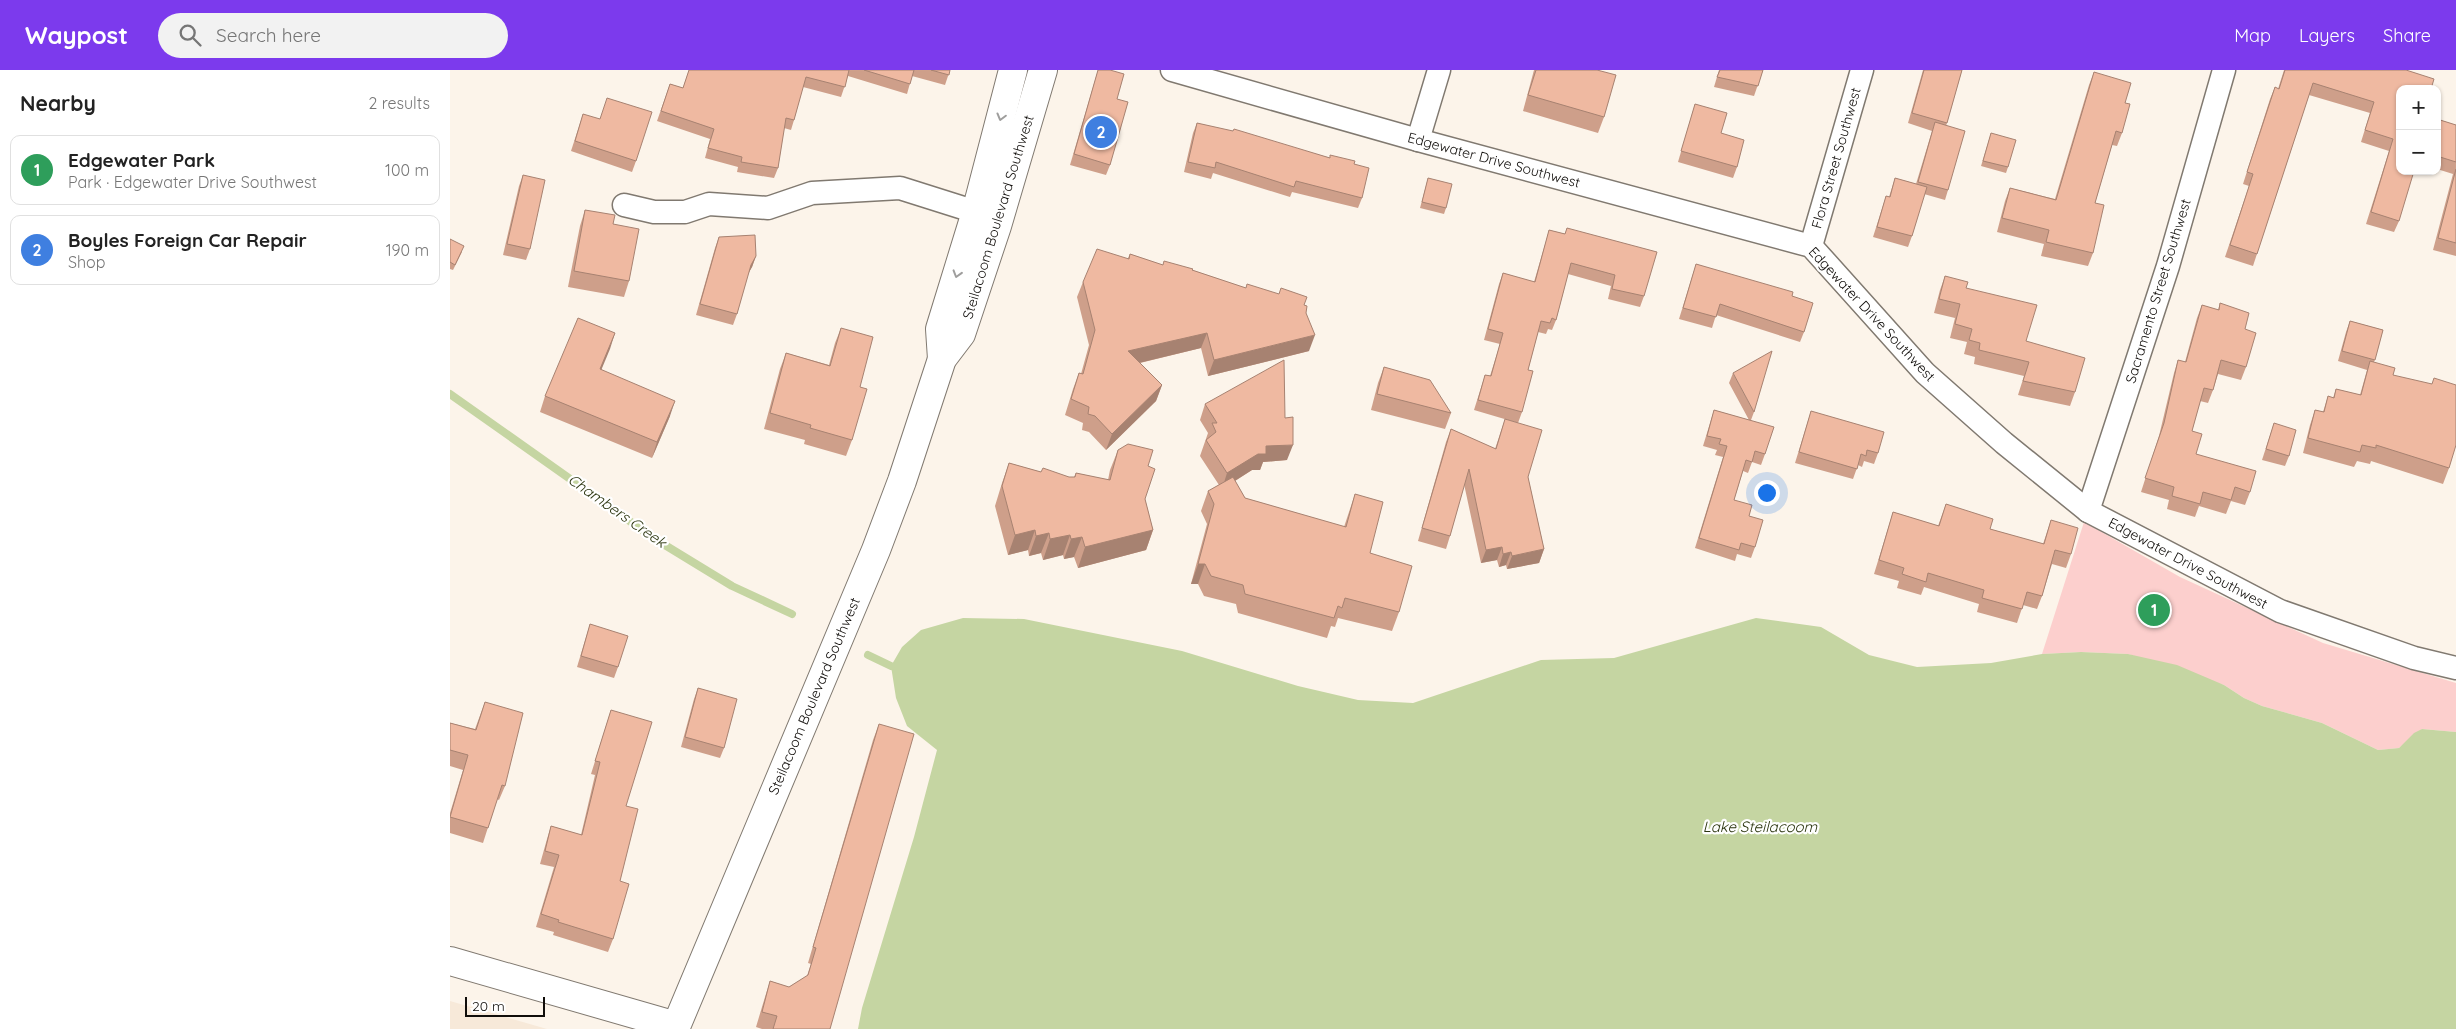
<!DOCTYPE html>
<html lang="en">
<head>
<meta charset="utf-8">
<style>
  body { margin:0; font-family:Quicksand,sans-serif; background:#f2f2f2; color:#222 }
  .controls { position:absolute; right:15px; top:15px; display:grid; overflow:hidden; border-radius:10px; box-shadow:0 1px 4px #0004 }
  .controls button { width:45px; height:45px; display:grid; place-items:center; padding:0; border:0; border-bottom:1px solid #e0e0e0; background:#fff; color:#222; font:25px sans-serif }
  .scale { position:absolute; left:15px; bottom:12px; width:80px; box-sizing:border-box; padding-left:5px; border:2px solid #100d0a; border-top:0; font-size:14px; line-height:18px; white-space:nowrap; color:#100d0a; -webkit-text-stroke:4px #fff; paint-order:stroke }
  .you { position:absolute; left:1316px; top:422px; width:18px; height:18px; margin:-12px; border:4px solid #fff; border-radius:50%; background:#1a73e8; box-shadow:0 0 0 8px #1a73e833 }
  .badge { display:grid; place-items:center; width:32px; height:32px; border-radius:50%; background:#7c3aed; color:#fff; font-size:16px; font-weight:700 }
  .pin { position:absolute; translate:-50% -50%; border:2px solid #fff; box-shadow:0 1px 5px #0006 }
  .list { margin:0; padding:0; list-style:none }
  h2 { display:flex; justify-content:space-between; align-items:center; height:65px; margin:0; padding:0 20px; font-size:21px }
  h2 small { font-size:16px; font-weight:400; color:#767676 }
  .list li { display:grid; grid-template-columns:32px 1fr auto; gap:15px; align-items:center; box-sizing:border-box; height:70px; margin:0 10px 10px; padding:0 10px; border:1px solid #e0e0e0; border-radius:10px }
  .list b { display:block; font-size:19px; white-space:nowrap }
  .list p { margin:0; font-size:16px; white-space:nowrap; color:#767676 }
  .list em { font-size:16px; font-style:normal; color:#767676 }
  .icon { flex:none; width:28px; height:28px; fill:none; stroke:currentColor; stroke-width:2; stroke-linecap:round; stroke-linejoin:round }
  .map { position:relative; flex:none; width:2006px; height:959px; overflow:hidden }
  header { display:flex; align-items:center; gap:30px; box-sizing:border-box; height:70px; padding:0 25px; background:#7c3aed; color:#fff }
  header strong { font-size:24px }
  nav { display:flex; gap:28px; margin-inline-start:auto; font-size:18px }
  .search { width:350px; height:45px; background:#f2f2f2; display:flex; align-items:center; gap:12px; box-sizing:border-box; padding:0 18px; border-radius:28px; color:#767676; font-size:19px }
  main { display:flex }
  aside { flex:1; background:#fff }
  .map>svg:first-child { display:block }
  .built { fill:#f7e9d9 }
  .green { fill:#fccfcd }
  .water { fill:#c5d5a2 }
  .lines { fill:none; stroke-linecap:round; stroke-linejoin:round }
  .stream { stroke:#c5d5a2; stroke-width:8 }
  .street-casing { stroke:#807970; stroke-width:25 }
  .secondary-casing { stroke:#807970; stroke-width:30 }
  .primary-casing { stroke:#807970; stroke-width:30 }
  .street { stroke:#fff; stroke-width:22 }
  .secondary { stroke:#fff; stroke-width:28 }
  .primary { stroke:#fff; stroke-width:28 }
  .wall { fill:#ce9f8a }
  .shaded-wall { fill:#a78271 }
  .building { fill:#efb9a1; stroke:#a78271 }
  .oneway { stroke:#9f9e9d }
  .labels { text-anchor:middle; stroke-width:4.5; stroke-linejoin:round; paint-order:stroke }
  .street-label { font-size:14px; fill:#100d0a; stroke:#fff }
  .water-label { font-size:15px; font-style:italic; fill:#2b350f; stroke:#fff }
</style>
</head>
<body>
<header>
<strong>Waypost</strong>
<div class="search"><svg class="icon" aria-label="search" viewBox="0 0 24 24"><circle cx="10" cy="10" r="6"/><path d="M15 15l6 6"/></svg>Search here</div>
<nav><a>Map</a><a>Layers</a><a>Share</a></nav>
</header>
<main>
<aside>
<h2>Nearby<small>2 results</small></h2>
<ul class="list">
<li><span class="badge" style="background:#2e9e5b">1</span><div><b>Edgewater Park</b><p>Park · Edgewater Drive Southwest</p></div><em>100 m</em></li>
<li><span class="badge" style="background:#3f7fe0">2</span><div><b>Boyles Foreign Car Repair</b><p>Shop</p></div><em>190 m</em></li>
</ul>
</aside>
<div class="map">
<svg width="2006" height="959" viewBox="0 0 2006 959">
  <rect width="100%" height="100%" fill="#fcf4ea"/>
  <polygon class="built" points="0,931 97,959 0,959"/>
  <polygon class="green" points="1634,452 1730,507 1873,573 2006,613 2006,662 1972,659 1949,678 1928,680 1872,653 1812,636 1794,628 1774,615 1678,584 1631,582 1592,584"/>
  <polygon class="water" points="513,548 574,549 732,581 848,616 908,630 963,633 1091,590 1164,588 1306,548 1371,557 1419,585 1467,597 1541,593 1592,584 1631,582 1678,584 1727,595 1774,615 1794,628 1812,636 1872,653 1928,680 1949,678 1964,663 1972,659 2006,662 2006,959 408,959 412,938 464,767 487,680 457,656 446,628 441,596 452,577 471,560"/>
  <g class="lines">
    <g class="stream">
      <polyline points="0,324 205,469 282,516 342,544"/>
      <polyline points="418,585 441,596"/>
    </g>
    <g class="street-casing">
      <g id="street">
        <polyline points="722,0 968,70 1361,176 1475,303 1554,373 1638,441 1830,541 1964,588 2006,598"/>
        <polyline points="968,70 989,0"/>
        <polyline points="174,135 204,142 235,142 259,134 318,138 362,123 450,118 526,142"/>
        <polyline points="1361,176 1412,0"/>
        <polyline points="1638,441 1718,196 1774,0"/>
      </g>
    </g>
    <g class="secondary-casing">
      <polyline id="secondary" points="0,891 226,956"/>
    </g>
    <g class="primary-casing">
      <g id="primary">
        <polyline points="492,289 490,259 526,142 563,0"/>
        <polyline points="225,959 426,480 452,411 492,289 511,264 547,156 593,0"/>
      </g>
    </g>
    <use href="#street" class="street"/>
    <use href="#secondary" class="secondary"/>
    <use href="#primary" class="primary"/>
  </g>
  <g class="wall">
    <polygon points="239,0 500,0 495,15 462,6 457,24 398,6 391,27 353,17 344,50 341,60 334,58 328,98 324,108 287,102 288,97 255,88 260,69 207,51 220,14 233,18"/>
    <polygon points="648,0 667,29 660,95 656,105 620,95"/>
    <polygon points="1084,0 1147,0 1154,47 1148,63 1073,41"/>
    <polygon points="1269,0 1313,0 1304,26 1264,17"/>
    <polygon points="1473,0 1512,0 1496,56 1498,120 1495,130 1474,124 1462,166 1458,177 1423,167 1436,126 1439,127 1445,108 1466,114 1482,61 1458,53"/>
    <polygon points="1834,0 1956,0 1950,19 1949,151 1944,162 1916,154 1939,81 1911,72 1920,43 1859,25 1803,196 1775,187 1799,116 1793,114 1820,29 1825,17 1828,19"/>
    <polygon points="1644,2 1675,33 1672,63 1667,76 1662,75 1645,133 1643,183 1638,196 1591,186 1594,174 1547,162 1555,131 1560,118 1605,129 1639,15"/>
    <polygon points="1245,34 1271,63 1287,97 1283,108 1228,92"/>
    <polygon points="133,44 186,91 182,102 121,81"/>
    <polygon points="1987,49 2006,55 2006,186 1983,180 2003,104 1987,99"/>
    <polygon points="747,53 904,94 912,128 908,138 842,122 840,127 763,103 761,109 734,102 743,63"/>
    <polygon points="1541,63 1558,97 1556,103 1531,96"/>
    <polygon points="73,105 80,179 76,190 53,185 69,116"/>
    <polygon points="978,108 996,138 994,144 970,138"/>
    <polygon points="135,140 163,154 179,211 174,227 118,217 130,156"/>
    <polygon points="1117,158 1194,226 1190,237 1158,229 1161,216 1118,204 1106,250 1102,260 1098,259 1096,264 1088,262 1078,300 1072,342 1068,353 1024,340 1035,305 1040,306 1050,274 1034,270 1049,214 1053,203 1084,212 1096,171 1099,160 1115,164"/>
    <polygon points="269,167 306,186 302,197 298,203 287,244 283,255 246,245 265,178"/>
    <polygon points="0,169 12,182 3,200 0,199"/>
    <polygon points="680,184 712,195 742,200 795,218 854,235 856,243 859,281 758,306 751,278 690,293 712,315 706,331 656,380 639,362 632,360 633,353 615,345 623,319 629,303 631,304 639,275 627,227 633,212 678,188"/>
    <polygon points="1246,194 1342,226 1354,262 1350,272 1266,245 1262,258 1229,249"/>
    <polygon points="1495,206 1516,218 1576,271 1625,322 1620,336 1568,325 1574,306 1524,294 1525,287 1514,284 1517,272 1500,268 1505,248 1484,243 1490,220"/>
    <polygon points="1770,233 1795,259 1796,297 1791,310 1768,304 1763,320 1758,333 1750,331 1742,361 1746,384 1800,422 1795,435 1781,431 1776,444 1749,436 1745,447 1717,439 1719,430 1691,422 1709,366 1724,303 1728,290 1735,292 1747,248 1752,235 1768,240"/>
    <polygon points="1900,251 1933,260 1924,292 1943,305 1999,398 1993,414 1921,391 1920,394 1907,391 1904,397 1853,383 1860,355 1865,340 1873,342 1878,326 1883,328 1886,319 1910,325 1917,300 1888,291 1896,262"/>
    <polygon points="391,258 410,317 402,370 396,386 354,374 355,370 314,359 330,299 336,283 379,295 385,273"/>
    <polygon points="165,263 151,299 220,346 202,388 90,342 95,326"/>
    <polygon points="934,297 1001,343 995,359 921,340 928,313"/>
    <polygon points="1283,303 1304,342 1301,350 1315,384 1311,395 1302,392 1298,403 1293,401 1284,430 1299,446 1305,477 1301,488 1287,484 1285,491 1245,478 1273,387 1265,385 1267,380 1253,376 1264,340 1299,350 1279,313"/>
    <polygon points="755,334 835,348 837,390 813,392 810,400 802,400 785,411 795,428 894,457 905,424 920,483 949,542 942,561 888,548 885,557 881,556 877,568 788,543 786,534 754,526 748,514 741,514 757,454 751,441 758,421 769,415 750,386 758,363 750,350"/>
    <polygon points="1361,341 1428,383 1424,394 1414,391 1412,397 1408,395 1403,409 1345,393"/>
    <polygon points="1055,349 1078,407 1094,479 1089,493 1057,499 1056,495 1049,497 1047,490 1031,493 1014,414 1000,466 996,479 968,471 996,372 1001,359 1045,379"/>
    <polygon points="1824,353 1839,386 1835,396 1812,390"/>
    <polygon points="668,380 698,396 695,429 703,460 696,480 628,498 624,487 614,489 613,485 593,490 591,483 579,486 578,480 558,485 545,436 552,413 559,393 591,402 619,407 624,407 626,403 658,410 660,400"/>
    <polygon points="1496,434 1540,459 1593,474 1601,450 1621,484 1616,498 1602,494 1592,526 1587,539 1573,535 1567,553 1527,542 1529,534 1474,517 1471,525 1447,518 1449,511 1424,504 1443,442 1488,456"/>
    <polygon points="140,554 168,597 164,608 127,597"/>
    <polygon points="248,618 274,678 270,688 231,677 244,629"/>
    <polygon points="35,632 55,716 49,730 47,729 33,773 0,763 0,743 13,700 0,696 0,653 25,659"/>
    <polygon points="161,640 176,736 170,811 163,869 158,882 103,865 104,862 86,857 104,797 90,794 97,769 101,756 131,765 145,705 141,704"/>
    <polygon points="429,654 380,959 312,959 306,957 315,927 320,911 339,917 357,906 361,894 358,893 423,670"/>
  </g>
  <g class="shaded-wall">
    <polygon points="306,186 302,197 297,206 301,195"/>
    <polygon points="165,263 160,279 145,315 150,299"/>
    <polygon points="757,263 751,278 672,297 678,281"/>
    <polygon points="865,265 859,281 758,306 764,290"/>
    <polygon points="712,315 706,331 656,380 662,364"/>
    <polygon points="225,331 220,346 202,388 207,372"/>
    <polygon points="843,375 837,390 813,392 810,400 802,400 772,419 777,403 816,376"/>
    <polygon points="585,460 578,480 558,485 565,465"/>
    <polygon points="703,460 696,480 628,498 635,477"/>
    <polygon points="599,463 591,483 579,486 586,466"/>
    <polygon points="620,465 613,485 593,490 600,469"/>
    <polygon points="632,467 624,487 614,489 621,469"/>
    <polygon points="1052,477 1047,490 1031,493 1036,480"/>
    <polygon points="1094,479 1089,493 1057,499 1062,486"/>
    <polygon points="1061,482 1056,495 1049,497 1053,484"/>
    <polygon points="748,494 755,494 748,514 741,514"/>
  </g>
  <g class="building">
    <polygon points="239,0 399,0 395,17 356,7 344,50 336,48 328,98 291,92 292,87 258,78 264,59 211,41 220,14 233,18"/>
    <polygon points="414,0 464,0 460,14"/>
    <polygon points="481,0 500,0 499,5"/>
    <polygon points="648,0 660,0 674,4 667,29 678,32 660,95 624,84"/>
    <polygon points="1086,0 1147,0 1166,5 1154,47 1078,25"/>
    <polygon points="1270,0 1313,0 1308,16 1267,7"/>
    <polygon points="1474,0 1512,0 1497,53 1462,43"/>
    <polygon points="1835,0 1956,0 1984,9 1981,19 1950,19 1950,101 1964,101 1949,151 1921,142 1943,69 1915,60 1924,32 1863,13 1807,184 1780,175 1803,104 1797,102 1825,17 1829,19"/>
    <polygon points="1644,2 1681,13 1675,33 1680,34 1672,63 1666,61 1645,133 1654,135 1643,183 1596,172 1599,160 1552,148 1560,118 1606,130"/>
    <polygon points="157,28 202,42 186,91 125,71 133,44 150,49"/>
    <polygon points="1245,34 1277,43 1271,63 1294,70 1287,97 1231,81"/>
    <polygon points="1987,49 2006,55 2006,92 1987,86"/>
    <polygon points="1485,52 1515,61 1498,120 1468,112"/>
    <polygon points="747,53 783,61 784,59 880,88 880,85 905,91 904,94 919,98 912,128 846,111 844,117 766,92 765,98 738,92"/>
    <polygon points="1541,63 1566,70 1558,97 1533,91"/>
    <polygon points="2006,99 2006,173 1988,168"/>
    <polygon points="73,105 95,110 80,179 57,174"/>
    <polygon points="978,108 1002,114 996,138 972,132"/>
    <polygon points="1445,108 1477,117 1462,166 1427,157 1436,126 1440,127"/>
    <polygon points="135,140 165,145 163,154 189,159 179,211 124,201"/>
    <polygon points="1117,158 1207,182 1194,226 1162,219 1165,205 1121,193 1106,250 1102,248 1100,253 1091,251 1078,300 1083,301 1072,342 1028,330 1035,305 1041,306 1053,263 1038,259 1053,203 1085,212 1099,160 1115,164"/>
    <polygon points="305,165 306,186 301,195 287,244 250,234 269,167"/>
    <polygon points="0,169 14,176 5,195 0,192"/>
    <polygon points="647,179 679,189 680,184 713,195 714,191 743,199 742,200 796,218 797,214 829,224 831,218 857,227 854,235 857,236 856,243 865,265 764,290 757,263 678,281 712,315 662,364 645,346 638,344 639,337 621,329 629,303 633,304 645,260 633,212"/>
    <polygon points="1246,194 1343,222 1342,226 1363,233 1354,262 1270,234 1266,247 1233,238"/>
    <polygon points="1495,206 1518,212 1516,218 1587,235 1576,271 1635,288 1625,322 1573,311 1579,292 1529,280 1530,273 1519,270 1522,259 1505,254 1510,234 1489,229"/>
    <polygon points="1770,233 1799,243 1795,259 1806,263 1796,297 1771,290 1763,320 1754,318 1742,361 1752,364 1746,384 1806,401 1800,422 1785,417 1781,430 1753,422 1750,434 1722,426 1724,417 1695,408 1714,353 1728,290 1736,292 1752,235 1769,240"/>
    <polygon points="128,248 165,263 150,299 225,331 207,372 95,326"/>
    <polygon points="1900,251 1933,260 1925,290 1892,281"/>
    <polygon points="391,258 423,267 410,317 417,319 402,370 360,358 361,355 320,343 336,283 380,296"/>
    <polygon points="1322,281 1304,342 1283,303"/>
    <polygon points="834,290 835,348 843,347 843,375 816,376 816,384 808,384 777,403 756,370 766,362 762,353 767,353 755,334"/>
    <polygon points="1920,291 1945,298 1943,305 1982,314 1984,308 2006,315 2006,375 1999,398 1926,375 1926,378 1912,375 1910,382 1858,368 1865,340 1874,342 1878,326 1884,328 1886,319 1911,325"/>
    <polygon points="934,297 980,310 1001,343 927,324"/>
    <polygon points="1264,340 1324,357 1315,384 1305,381 1302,392 1296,390 1284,430 1302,435 1299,446 1313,450 1305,477 1291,473 1289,480 1249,468 1277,376 1269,374 1271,369 1257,366"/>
    <polygon points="1361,341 1434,362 1428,383 1417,380 1416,386 1411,384 1407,399 1349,382"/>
    <polygon points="1055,349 1092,360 1078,407 1094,479 1062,486 1061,482 1053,484 1052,477 1036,480 1019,399 1000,466 972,458 1001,359 1046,379"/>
    <polygon points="1824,353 1846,360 1839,386 1816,379"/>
    <polygon points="678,374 703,380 698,396 705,399 695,429 703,460 635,477 632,467 621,469 620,465 600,469 599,463 586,466 585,460 565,465 552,416 559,393 591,402 593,398 619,407 625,407 626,403 660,410 668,380"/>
    <polygon points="783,407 795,428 896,457 905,424 933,432 920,483 962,496 949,542 895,528 892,538 888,536 884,548 795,524 793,515 761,506 755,494 748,494 764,434 758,421"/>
    <polygon points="1496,434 1543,449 1540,459 1594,474 1601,450 1628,458 1621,484 1605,480 1592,526 1577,522 1572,539 1532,528 1534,520 1478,503 1476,512 1452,504 1454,498 1429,490 1443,442 1489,456"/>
    <polygon points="140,554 178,566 168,597 131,586"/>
    <polygon points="248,618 287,629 274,678 235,667"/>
    <polygon points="35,632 73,643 55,716 52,715 38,758 0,747 18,685 0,680 0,653 26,660"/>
    <polygon points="161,640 202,652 176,736 188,739 170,811 179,814 163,869 108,852 109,850 91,844 109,785 95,781 101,756 132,765 150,692 145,691"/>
    <polygon points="429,654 464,664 380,959 323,959 327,946 312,942 320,911 339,917 358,905 366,878 363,877"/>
  </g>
  <defs><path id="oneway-chevron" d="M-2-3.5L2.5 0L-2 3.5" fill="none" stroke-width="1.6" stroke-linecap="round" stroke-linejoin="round" transform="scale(1.25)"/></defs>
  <g class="oneway">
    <use href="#oneway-chevron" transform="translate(551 47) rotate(105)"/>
    <use href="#oneway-chevron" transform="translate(507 204) rotate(107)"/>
  </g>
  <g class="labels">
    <g class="street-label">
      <text transform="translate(1386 88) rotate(-74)" y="5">Flora Street Southwest</text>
      <text transform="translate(1044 90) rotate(15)" y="5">Edgewater Drive Southwest</text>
      <text transform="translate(548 147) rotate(-73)" y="5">Steilacoom Boulevard Southwest</text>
      <text transform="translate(1708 221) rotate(-73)" y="5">Sacramento Street Southwest</text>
      <text transform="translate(1422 244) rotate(47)" y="5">Edgewater Drive Southwest</text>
      <text transform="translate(1738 493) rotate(28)" y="5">Edgewater Drive Southwest</text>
      <text transform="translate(364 626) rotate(-67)" y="5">Steilacoom Boulevard Southwest</text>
    </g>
    <g class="water-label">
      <text transform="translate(167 441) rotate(35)" y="5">Chambers Creek</text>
      <text x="1310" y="762">Lake Steilacoom</text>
    </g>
  </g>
</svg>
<div class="controls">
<button>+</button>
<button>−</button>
</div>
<div class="scale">20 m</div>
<div class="you"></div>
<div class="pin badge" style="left:1704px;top:540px;background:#2e9e5b">1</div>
<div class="pin badge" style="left:651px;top:62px;background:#3f7fe0">2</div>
</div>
</main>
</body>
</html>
